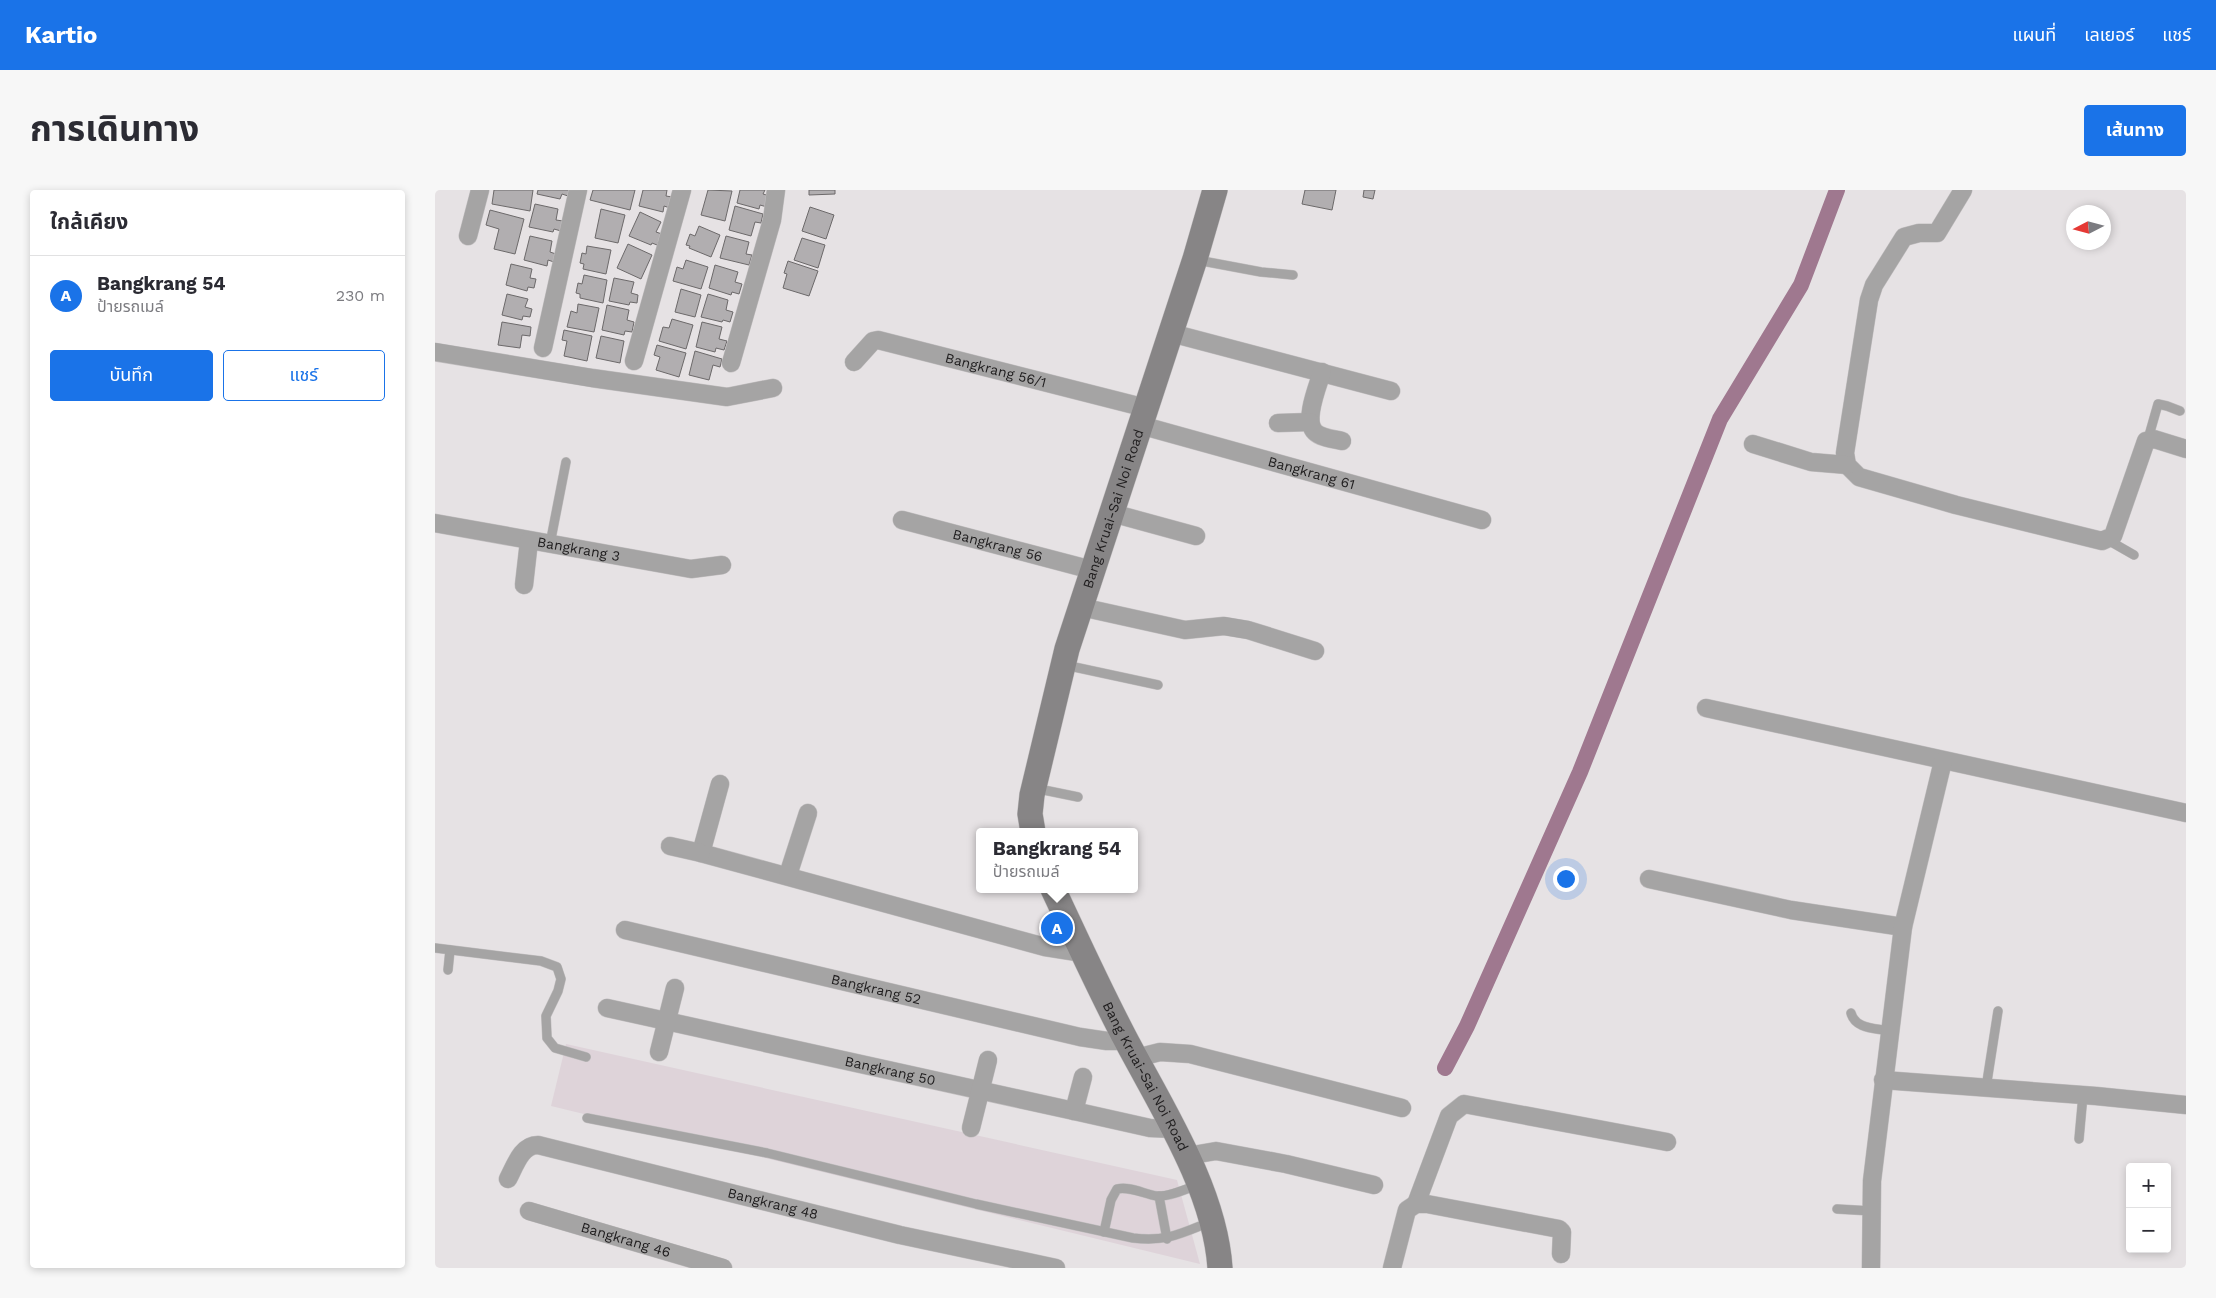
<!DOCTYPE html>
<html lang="th">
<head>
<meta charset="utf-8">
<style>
  body { margin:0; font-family:"Work Sans","Noto Sans Thai",sans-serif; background:#f7f7f7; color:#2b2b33 }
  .controls { position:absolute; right:15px; bottom:15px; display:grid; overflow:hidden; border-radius:5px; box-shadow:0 2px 8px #0003 }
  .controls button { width:45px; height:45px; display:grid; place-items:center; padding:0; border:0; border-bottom:1px solid #e1e1e2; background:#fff; color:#2b2b33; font:25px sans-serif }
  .compass { position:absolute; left:1631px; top:15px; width:45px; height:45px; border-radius:50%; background:#fff; box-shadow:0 2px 8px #0003; rotate:264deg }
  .you { position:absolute; left:1130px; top:688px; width:18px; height:18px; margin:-12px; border:4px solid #fff; border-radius:50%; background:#1a73e8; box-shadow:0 0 0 8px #1a73e833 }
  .badge { display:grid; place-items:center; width:32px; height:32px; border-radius:50%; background:#1a73e8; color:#fff; font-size:16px; font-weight:700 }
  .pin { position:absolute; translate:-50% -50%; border:2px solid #fff; box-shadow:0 1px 5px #0006 }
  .popup { position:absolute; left:541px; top:638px; width:162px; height:65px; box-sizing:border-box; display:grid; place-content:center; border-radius:5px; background:#fff; filter:drop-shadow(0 1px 4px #0005); font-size:16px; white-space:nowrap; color:#7c7c81 }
  .popup b { font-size:19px; color:#2b2b33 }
  .popup::after { content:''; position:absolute; left:50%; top:100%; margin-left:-10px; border:10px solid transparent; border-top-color:#fff }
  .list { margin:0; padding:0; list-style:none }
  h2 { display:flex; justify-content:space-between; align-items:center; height:65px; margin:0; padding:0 20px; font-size:21px }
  h2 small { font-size:16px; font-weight:400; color:#7c7c81 }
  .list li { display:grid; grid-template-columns:32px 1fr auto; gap:15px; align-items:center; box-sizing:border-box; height:80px; padding:0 20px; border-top:1px solid #e1e1e2 }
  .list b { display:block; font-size:19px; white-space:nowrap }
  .list p { margin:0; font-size:16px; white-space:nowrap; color:#7c7c81 }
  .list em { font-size:16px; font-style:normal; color:#7c7c81 }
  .actions { display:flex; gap:10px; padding:15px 20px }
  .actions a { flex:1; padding:11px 0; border:1px solid #1a73e8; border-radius:5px; text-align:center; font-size:18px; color:#1a73e8 }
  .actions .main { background:#1a73e8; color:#fff }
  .map { position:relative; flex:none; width:1751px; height:1078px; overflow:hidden; border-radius:5px }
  header { display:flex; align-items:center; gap:30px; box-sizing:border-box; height:70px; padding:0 25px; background:#1a73e8; color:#fff }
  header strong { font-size:24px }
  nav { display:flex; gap:28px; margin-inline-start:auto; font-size:18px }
  .intro { display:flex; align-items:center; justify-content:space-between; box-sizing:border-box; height:120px; padding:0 30px }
  h1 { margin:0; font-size:35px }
  .button { padding:12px 22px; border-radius:5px; background:#1a73e8; color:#fff; font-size:18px; font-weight:700 }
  main { display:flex; gap:30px; padding:0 30px }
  aside { flex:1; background:#fff; border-radius:5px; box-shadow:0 2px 8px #0003 }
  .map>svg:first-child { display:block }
  .built { fill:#ded3d9 }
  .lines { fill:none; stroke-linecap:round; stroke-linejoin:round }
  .canal { stroke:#9f788f; stroke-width:16 }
  .building { fill:#b1aeb0; stroke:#6c696a }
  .service-casing { stroke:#c2bfc0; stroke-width:10 }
  .minor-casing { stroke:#c2bfc0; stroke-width:19 }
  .secondary-casing { stroke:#c2bfc0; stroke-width:26 }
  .service { stroke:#a5a4a4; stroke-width:9 }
  .minor { stroke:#a5a4a4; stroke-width:18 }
  .secondary { stroke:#878586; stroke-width:25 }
  .labels { text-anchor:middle; stroke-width:5; stroke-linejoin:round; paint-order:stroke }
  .street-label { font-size:14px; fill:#1f1d1e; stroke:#e6e2e4 }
</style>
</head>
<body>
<header>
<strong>Kartio</strong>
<nav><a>แผนที่</a><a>เลเยอร์</a><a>แชร์</a></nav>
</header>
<div class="intro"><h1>การเดินทาง</h1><a class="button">เส้นทาง</a></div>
<main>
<aside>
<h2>ใกล้เคียง<small></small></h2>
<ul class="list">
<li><span class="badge">A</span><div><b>Bangkrang 54</b><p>ป้ายรถเมล์</p></div><em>230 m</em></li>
</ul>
<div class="actions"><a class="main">บันทึก</a><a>แชร์</a></div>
</aside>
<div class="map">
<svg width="1751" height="1078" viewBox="0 0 1751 1078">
  <rect width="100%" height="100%" fill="#e6e2e4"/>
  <polygon class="built" points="131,854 742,990 765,1074 116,916"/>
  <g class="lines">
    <polyline class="canal" points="1010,878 1032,836 1145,582 1285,229 1366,95 1402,0"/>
  </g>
  <g class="building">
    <polygon points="59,0 98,0 95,21 57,14"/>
    <polygon points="103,0 135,0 133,6 127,4 125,9 102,4"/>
    <polygon points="158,0 200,0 195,20 155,10"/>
    <polygon points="208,0 232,0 231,6 237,7 235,18 229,16 228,22 204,16"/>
    <polygon points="273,0 297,1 290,31 266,25"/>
    <polygon points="305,0 330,0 328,4 335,6 332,17 325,15 324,19 302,13"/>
    <polygon points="374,0 400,0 400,4 374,5"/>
    <polygon points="870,0 901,0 897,20 867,14"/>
    <polygon points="929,0 940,0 938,9 928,7"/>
    <polygon points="100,14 123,19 121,30 128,31 126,41 119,39 118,42 94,37"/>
    <polygon points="300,16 328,24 326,33 320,32 316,46 294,40"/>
    <polygon points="375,17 399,25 391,49 367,41"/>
    <polygon points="166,19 190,25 183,53 160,48"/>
    <polygon points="55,20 89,29 80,64 59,59 64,39 51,35"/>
    <polygon points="205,22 226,32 221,42 227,44 222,55 217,53 216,55 194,46"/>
    <polygon points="264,36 285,45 276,67 254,58 255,56 251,55 255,44 260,46"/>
    <polygon points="95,46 117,51 115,62 121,64 119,72 113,70 112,76 89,70"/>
    <polygon points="291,46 314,52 311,64 317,65 314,75 285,68"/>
    <polygon points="367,48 390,55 383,78 359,70"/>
    <polygon points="193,54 217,65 206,89 182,78"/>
    <polygon points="152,56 176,60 171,84 148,79 149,74 145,73 147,63 151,64"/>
    <polygon points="251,70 273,77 266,99 238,91 242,77 248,79"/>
    <polygon points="353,71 383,81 374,106 348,98 352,84 349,83"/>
    <polygon points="76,74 97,79 95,88 101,89 99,98 93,97 92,101 71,95"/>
    <polygon points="280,75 303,82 300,92 307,94 304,104 297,102 296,105 274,98"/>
    <polygon points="149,85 172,90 168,113 145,108 145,104 141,103 143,93 147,94"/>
    <polygon points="179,88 199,92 196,103 203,105 202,113 195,112 194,115 174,111"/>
    <polygon points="246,99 266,105 260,127 240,122"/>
    <polygon points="72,104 93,109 90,117 97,119 95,127 88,126 87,130 67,125"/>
    <polygon points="273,104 293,110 291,120 298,122 295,132 288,130 287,132 266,127"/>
    <polygon points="143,114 164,118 159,142 132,137 136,121 142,123"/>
    <polygon points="172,115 194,120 192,130 199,132 197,142 190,141 189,145 167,140"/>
    <polygon points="237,129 258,135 251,159 224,151 228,137 234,138"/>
    <polygon points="67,132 96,137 95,146 87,145 85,158 63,155"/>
    <polygon points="267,132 287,137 284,149 292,151 289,160 281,158 280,162 261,157"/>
    <polygon points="129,140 157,146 152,171 129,166 132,151 127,150"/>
    <polygon points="166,146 189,151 185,173 161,168"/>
    <polygon points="222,155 251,163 244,187 221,180 225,167 219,165"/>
    <polygon points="260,161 287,169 285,177 278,175 274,190 254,185"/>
  </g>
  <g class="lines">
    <g class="service-casing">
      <g id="service">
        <polyline points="762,70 826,82 858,85"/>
        <polyline points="1713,249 1723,214 1732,216 1745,221"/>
        <polyline points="1671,349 1699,365"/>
        <polyline points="115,354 131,272"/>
        <polyline points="630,475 723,495"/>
        <polyline points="599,598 643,607"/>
        <polyline points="0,758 106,771 122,777 126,789 123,801 111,826 112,848 120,858 151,867"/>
        <polyline points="13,780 15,760"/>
        <path d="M1416,823c4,16 24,15 38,18"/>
        <polyline points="1551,898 1563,821"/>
        <path d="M152,928l180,35 209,51 157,34c33,4 47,-4 77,-16"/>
        <polyline points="1644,949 1648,905"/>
        <polyline points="724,1006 732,1049"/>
        <polyline points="1402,1019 1437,1021"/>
        <path d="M669,1042l7,-32 6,-11c13,-3 27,5 40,7 13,1 29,-7 42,-12"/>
      </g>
    </g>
    <g class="minor-casing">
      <g id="minor">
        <polyline points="1528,0 1502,43 1484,43 1469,47 1439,95 1434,110 1410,263 1412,275 1424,287 1521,315 1667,351 1678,346 1711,251 1719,249 1751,259"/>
        <polyline points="33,46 45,0"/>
        <polyline points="736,143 956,201"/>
        <polyline points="108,158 143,0"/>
        <polyline points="0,162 157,188 292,207 338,198"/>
        <polyline points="199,171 247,0"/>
        <path id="s1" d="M419,172l19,-21 5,-1 268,68"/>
        <polyline points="296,173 337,30 341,0"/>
        <path d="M887,182c-4,14 -19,48 -7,60 6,6 19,7 27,9"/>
        <polyline points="843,233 875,232"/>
        <path id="s2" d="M705,235l342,95"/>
        <polyline points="1318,254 1376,272 1412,275"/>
        <polyline points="677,323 761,346"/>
        <path id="s3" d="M467,330l190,50"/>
        <path id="s4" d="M0,333l256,46 31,-4"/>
        <polyline points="89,395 94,351"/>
        <polyline points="646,417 750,440 789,436 813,440 880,461"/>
        <polyline points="1271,518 1751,623"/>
        <polyline points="285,594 266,663 610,757 648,763"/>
        <polyline points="235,656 266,663"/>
        <polyline points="353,685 373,623"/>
        <polyline points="1214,689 1356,720 1468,737"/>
        <path id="s5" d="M190,740l455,107 27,4h20"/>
        <path id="s6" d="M172,818l467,103 76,17 24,1"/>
        <polyline points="224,862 240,798"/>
        <polyline points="701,868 725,862 755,864 967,918"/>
        <polyline points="1448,890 1661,906 1751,915"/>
        <polyline points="639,921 648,887"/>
        <polyline points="536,938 553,870"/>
        <polyline points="752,966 781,961 851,974 939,995"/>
        <path id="s7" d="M73,989c7,-13 13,-34 30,-34l362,90 156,33"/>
        <polyline points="981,1014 1014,926 1029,914 1232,952"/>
        <path id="s8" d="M94,1021l194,57"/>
        <polyline points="957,1078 972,1020 981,1014 992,1014 1124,1039 1127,1042 1126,1064"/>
        <polyline points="1436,1078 1437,991 1468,737 1508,571"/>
      </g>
    </g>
    <g class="secondary-casing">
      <g id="secondary">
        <path id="s9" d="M598,642l-3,-18 2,-19 35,-146 128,-390 20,-69"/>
        <path id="s10" d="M618,699c24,51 47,102 73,151 36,68 89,150 94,228"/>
      </g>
    </g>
    <use href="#service" class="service"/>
    <use href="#minor" class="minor"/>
    <use href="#secondary" class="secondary"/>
  </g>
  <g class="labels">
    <g class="street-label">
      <text dy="5" stroke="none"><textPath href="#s1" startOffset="155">Bangkrang 56/1</textPath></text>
      <text dy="5" stroke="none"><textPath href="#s2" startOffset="178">Bangkrang 61</textPath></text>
      <text dy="5" stroke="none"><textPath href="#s9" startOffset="335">Bang Kruai-Sai Noi Road</textPath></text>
      <text dy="5" stroke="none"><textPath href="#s3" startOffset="99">Bangkrang 56</textPath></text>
      <text dy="5" stroke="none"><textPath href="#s4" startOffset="146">Bangkrang 3</textPath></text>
      <text dy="5" stroke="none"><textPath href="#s5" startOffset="258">Bangkrang 52</textPath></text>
      <text dy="5" stroke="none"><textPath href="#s6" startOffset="290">Bangkrang 50</textPath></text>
      <text dy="5" stroke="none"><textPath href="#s10" startOffset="209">Bang Kruai-Sai Noi Road</textPath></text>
      <text dy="5" stroke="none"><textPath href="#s7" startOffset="290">Bangkrang 48</textPath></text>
      <text dy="5" stroke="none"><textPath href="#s8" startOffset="101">Bangkrang 46</textPath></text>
    </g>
  </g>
</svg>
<div class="controls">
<button>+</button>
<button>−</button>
</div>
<svg class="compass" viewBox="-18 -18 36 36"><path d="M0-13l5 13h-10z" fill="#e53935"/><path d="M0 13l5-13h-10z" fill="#7c7c81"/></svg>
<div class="you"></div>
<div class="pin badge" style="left:622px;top:738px">A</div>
<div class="popup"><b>Bangkrang 54</b>ป้ายรถเมล์</div>
</div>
</main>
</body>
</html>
